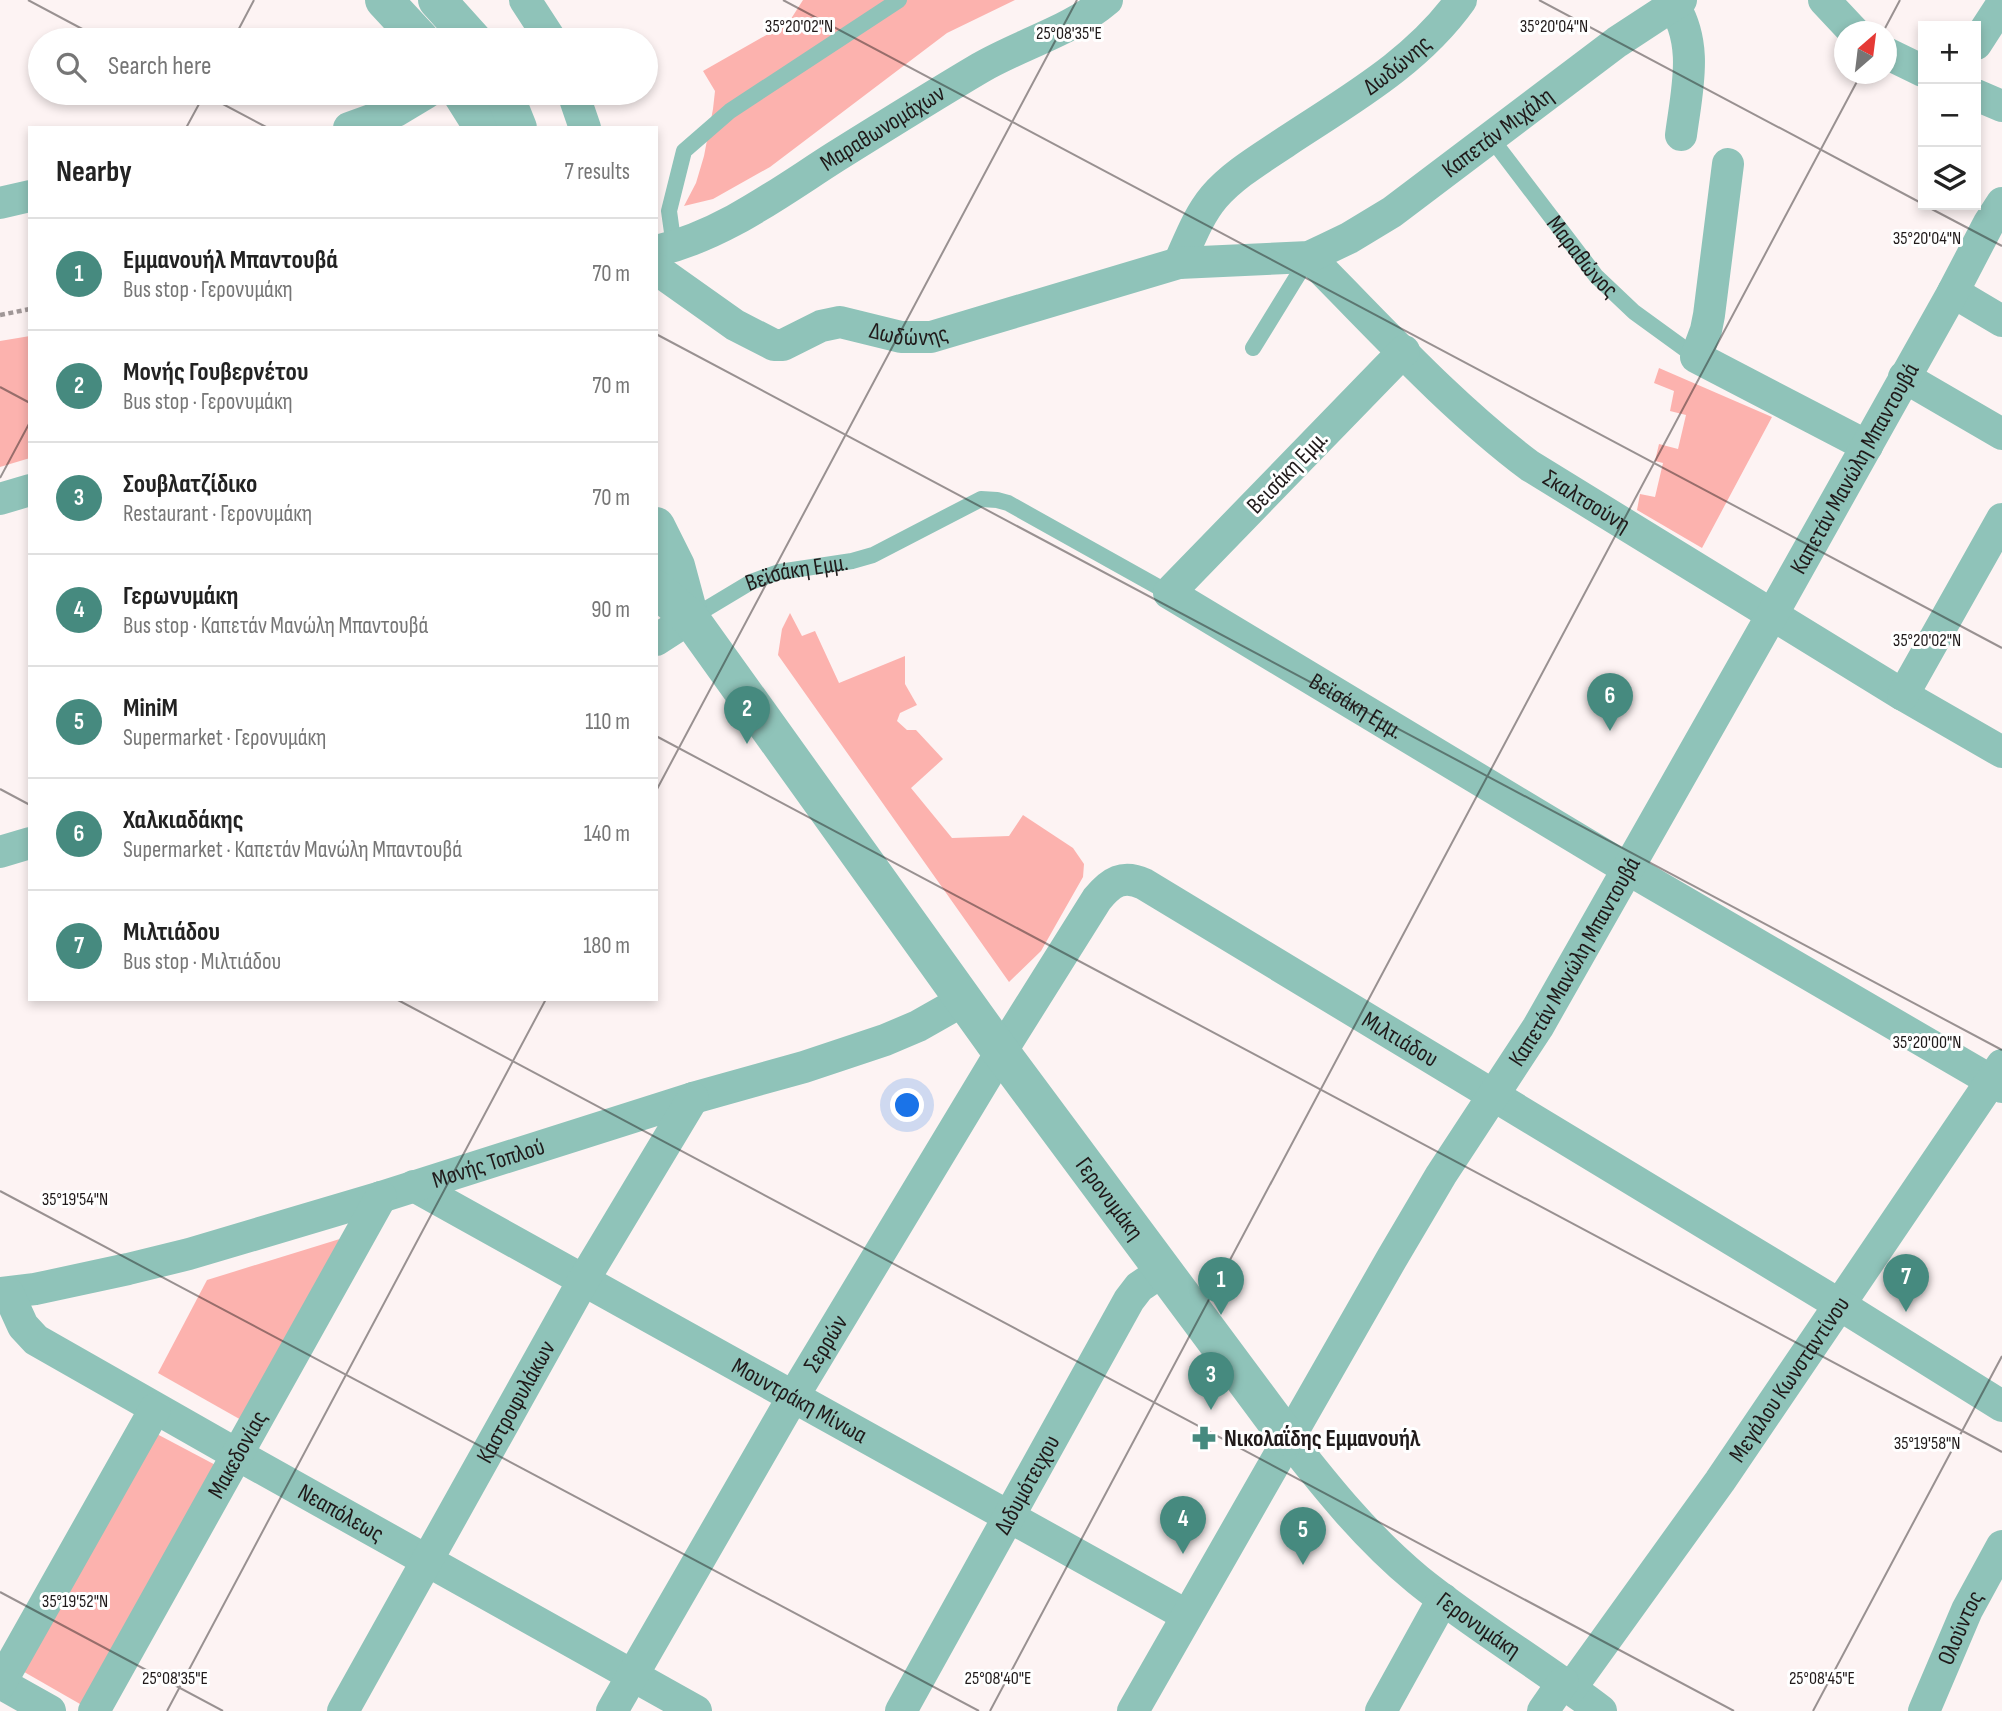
<!DOCTYPE html>
<html lang="en">
<head>
<meta charset="utf-8">
<style>
  body { margin:0; font-family:"Sofia Sans Condensed",sans-serif; background:#f2f2f2; color:#222 }
  .controls { position:absolute; right:21px; top:21px; display:grid; overflow:hidden; border-radius:0px; box-shadow:0 4px 10px #0003 }
  .controls button { width:63px; height:63px; display:grid; place-items:center; padding:0; border:0; border-bottom:2px solid #e0e0e0; background:#fff; color:#222; font:35px sans-serif }
  .compass { position:absolute; left:1834px; top:21px; width:63px; height:63px; border-radius:50%; background:#fff; box-shadow:0 4px 10px #0003; rotate:28deg }
  .you { position:absolute; left:908px; top:1106px; width:24px; height:24px; margin:-18px; border:5px solid #fff; border-radius:50%; background:#1a73e8; box-shadow:0 0 0 10px #1a73e833 }
  .badge { display:grid; place-items:center; width:46px; height:46px; border-radius:50%; background:#468a7f; color:#fff; font-size:23px; font-weight:700 }
  .pin { position:absolute; translate:-50% -58px; filter:drop-shadow(0 2px 4px #0008) }
  .pin::after { content:''; position:absolute; top:37px; width:24px; height:21px; background:inherit; clip-path:polygon(0 0,100% 0,50% 100%) }
  .list { margin:0; padding:0; list-style:none }
  h2 { display:flex; justify-content:space-between; align-items:center; height:91px; margin:0; padding:0 28px; font-size:30px }
  h2 small { font-size:23px; font-weight:400; color:#767676 }
  .list li { display:grid; grid-template-columns:46px 1fr auto; gap:21px; align-items:center; box-sizing:border-box; height:112px; padding:0 28px; border-top:2px solid #e0e0e0 }
  .list b { display:block; font-size:26px; white-space:nowrap }
  .list p { margin:0; font-size:23px; white-space:nowrap; color:#767676 }
  .list em { font-size:23px; font-style:normal; color:#767676 }
  .icon { flex:none; width:38px; height:38px; fill:none; stroke:currentColor; stroke-width:2; stroke-linecap:round; stroke-linejoin:round }
  .map { position:relative; flex:none; width:2002px; height:1711px; overflow:hidden }
  .search { position:absolute; background:#fff; box-shadow:0 4px 10px #0003; left:28px; top:28px; width:630px; height:77px; display:flex; align-items:center; gap:18px; box-sizing:border-box; padding:0 24px; border-radius:38px; color:#767676; font-size:26px }
  .panel { position:absolute; background:#fff; box-shadow:0 4px 10px #0003; left:28px; top:126px; width:630px; height:875px; border-radius:0px }
  .map>svg:first-child { display:block }
  .green { fill:#fcb2ae }
  .lines { fill:none; stroke-linecap:round; stroke-linejoin:round }
  .path { stroke:#a09797; stroke-width:4.5; stroke-dasharray:5 3.5; stroke-linecap:butt }
  .service { stroke:#8fc3b9; stroke-width:16 }
  .minor { stroke:#8fc3b9; stroke-width:32 }
  .tertiary { stroke:#8fc3b9; stroke-width:38 }
  .ticks { fill:none; stroke:#201a1a; stroke-width:2; stroke-opacity:0.45 }
  .labels { text-anchor:middle; stroke-width:6; stroke-linejoin:round; paint-order:stroke }
  .street-label { font-size:24px; fill:#201a1a; stroke:#fff }
  .poi-label { font-size:24px; font-weight:bold; fill:#201a1a; stroke:#fff; text-anchor:start }
  .ticks-label { font-size:18px; text-anchor:middle; fill:#201a1a; stroke:#fff; stroke-width:6; stroke-linejoin:round; paint-order:stroke }
</style>
</head>
<body>
<div class="map">
<svg width="2002" height="1711" viewBox="0 0 2002 1711">
  <rect width="100%" height="100%" fill="#fdf3f3"/>
  <g class="green">
    <polygon points="803,0 1015,0 947,33 770,167 713,199 684,206 696,183 704,156 713,109 715,91 703,71 789,22"/>
    <polygon points="30,336 30,458 0,467 0,341"/>
    <polygon points="1659,368 1772,417 1702,548 1637,510 1640,494 1655,497 1663,463 1655,461 1659,444 1678,449 1686,415 1670,411 1674,391 1654,383"/>
    <polygon points="790,613 802,636 815,631 839,683 905,656 905,684 917,705 900,713 897,721 907,730 916,730 943,759 911,788 952,838 1009,836 1023,815 1073,848 1084,864 1083,877 1041,951 1009,982 778,655 782,629"/>
    <polygon points="343,1238 243,1421 158,1373 207,1280"/>
    <polygon points="155,1433 223,1469 87,1708 19,1669"/>
  </g>
  <g class="lines">
    <polyline class="path" points="0,315 30,309"/>
    <g class="service">
      <path id="s1" d="M1491,138l105,138 38,36 62,45"/>
      <polyline points="674,247 669,211 684,151 730,111 899,0"/>
      <polyline points="1253,348 1309,257"/>
      <path id="s2" d="M691,618l60,-36 28,-10 73,-11 21,-6 108,-56 16,1 11,3 161,90"/>
    </g>
    <g class="minor">
      <polyline points="525,0 551,40"/>
      <path d="M1670,0c30,41 17,89 11,135"/>
      <polyline points="1824,0 1854,32"/>
      <polyline points="1976,44 2002,4"/>
      <polyline points="1886,53 1923,71"/>
      <polyline points="573,93 585,128"/>
      <polyline points="1976,95 2002,106"/>
      <polyline points="349,128 396,111 426,93"/>
      <polyline points="1728,164 1709,315 1706,330 1696,357 1867,446"/>
      <polyline points="0,203 30,196"/>
      <path id="s3" d="M656,251c67,-16 121,-57 179,-94 48,-30 96,-60 145,-89 41,-24 91,-37 127,-68"/>
      <path id="s4" d="M1309,257c71,71 140,148 221,209l373,229 99,57"/>
      <path id="s5" d="M1179,263c10,-22 19,-47 35,-66 20,-23 48,-39 73,-56 62,-41 130,-79 174,-141"/>
      <path id="s6" d="M656,269l79,56 39,20h9l38,-19 19,-4 61,15h30l248,-74 130,-6 17,-8 23,-11 43,-26 225,-170 64,-42"/>
      <polyline points="1953,292 2002,321"/>
      <path id="s7" d="M1404,351l-235,242 457,275 376,219"/>
      <polyline points="1904,377 2002,434"/>
      <polyline points="0,499 30,490"/>
      <polyline points="656,640 690,618"/>
      <polyline points="1903,695 2002,519"/>
      <polyline points="0,852 30,843"/>
      <path id="s8" d="M414,1186l772,429"/>
      <path id="s9" d="M0,1293l35,-4 93,-20 61,-15 192,-57 312,-99 111,-31 81,-27 33,-14 46,-26"/>
      <path id="s10" d="M8,1293l15,33 13,14 202,115 458,256"/>
      <path id="s11" d="M1287,1437c40,51 80,101 131,143 58,47 123,85 183,131"/>
      <polyline points="0,1683 50,1711"/>
      <polyline points="0,1684 155,1409"/>
      <path id="s12" d="M1571,1688l149,-207 282,-416"/>
      <path id="s13" d="M94,1711l287,-514"/>
      <path id="s14" d="M343,1711l240,-430 110,-183"/>
      <path id="s15" d="M612,1711l181,-314 208,-345 96,-153c14,-17 26,-25 47,-15l696,421 162,101"/>
      <path id="s16" d="M901,1711l228,-411 10,-13 25,-17"/>
      <path id="s17" d="M1133,1711l259,-453 49,-83 97,-148 234,-412 181,-323 36,-69 13,-20"/>
      <polyline points="1381,1711 1443,1599"/>
      <polyline points="1543,1711 1563,1682"/>
      <path id="s18" d="M1924,1711l43,-101 35,-64"/>
    </g>
    <g class="tertiary">
      <polyline points="384,0 421,40"/>
      <polyline points="437,0 473,40"/>
      <polyline points="461,93 483,128"/>
      <polyline points="504,93 518,128"/>
      <polyline points="656,526 676,566 690,618"/>
      <path id="s19" d="M656,589l34,29 311,434 286,385"/>
    </g>
  </g>
  <path class="ticks" d="M28,0l75,40M783,0l1219,648M1539,0l384,204M1883,32l17,-32M233,40l21,-40M202,93l66,35M186,128l19,-35M1924,205l78,41M656,334l1346,716M0,387l30,16M0,478l30,-56M656,736l1346,716M0,789l30,16M656,791l421,-791M396,999l1338,712M0,1191l979,520M0,1592l223,119M167,1711l379,-712M990,1711l871,-1637M1813,1711l189,-355"/>
  <defs>
    <g id="pharmacy-bare" transform="scale(1.89)"><path d="M-2-6h4v4h4v4h-4v4h-4v-4h-4v-4h4Z" fill="#468a7f" stroke="#fff" stroke-width="2.5" paint-order="stroke"/></g>
  </defs>
  <g fill-rule="evenodd">
    <use href="#pharmacy-bare" x="1204" y="1438"/>
  </g>
  <g class="labels">
    <g class="street-label">
      <text dy="8" stroke="none"><textPath href="#s5" startOffset="301">Δωδώνης</textPath></text>
      <text dy="8" stroke="none"><textPath href="#s3" startOffset="259">Μαραθωνομάχων</textPath></text>
      <text dy="8" stroke="none"><textPath href="#s6" startOffset="920">Καπετάν Μιχάλη</textPath></text>
      <text dy="8" stroke="none"><textPath href="#s1" startOffset="150">Μαραθώνος</textPath></text>
      <text dy="8" stroke="none"><textPath href="#s6" startOffset="282">Δωδώνης</textPath></text>
      <text dy="8" stroke="none"><textPath href="#s17" startOffset="1437">Καπετάν Μανώλη Μπαντουβά</textPath></text>
      <text transform="translate(1287 472) rotate(-46)" y="8">Βεισάκη Εμμ.</text>
      <text dy="8" stroke="none"><textPath href="#s4" startOffset="371">Σκαλτσούνη</textPath></text>
      <text dy="8" stroke="none"><textPath href="#s2" startOffset="117">Βεϊσάκη Εμμ.</textPath></text>
      <text dy="8" stroke="none"><textPath href="#s7" startOffset="556">Βεϊσάκη Εμμ.</textPath></text>
      <text dy="8" stroke="none"><textPath href="#s17" startOffset="870">Καπετάν Μανώλη Μπαντουβά</textPath></text>
      <text dy="8" stroke="none"><textPath href="#s15" startOffset="1300">Μιλτιάδου</textPath></text>
      <text dy="8" stroke="none"><textPath href="#s9" startOffset="506">Μονής Τοπλού</textPath></text>
      <text dy="8" stroke="none"><textPath href="#s19" startOffset="761">Γερονυμάκη</textPath></text>
      <text dy="8" stroke="none"><textPath href="#s15" startOffset="425">Σερρών</textPath></text>
      <text dy="8" stroke="none"><textPath href="#s12" startOffset="378">Μεγάλου Κωνσταντίνου</textPath></text>
      <text dy="8" stroke="none"><textPath href="#s8" startOffset="441">Μουντράκη Μίνωα</textPath></text>
      <text dy="8" stroke="none"><textPath href="#s14" startOffset="354">Καστροφυλάκων</textPath></text>
      <text dy="8" stroke="none"><textPath href="#s13" startOffset="294">Μακεδονίας</textPath></text>
      <text dy="8" stroke="none"><textPath href="#s16" startOffset="259">Διδυμότειχου</textPath></text>
      <text dy="8" stroke="none"><textPath href="#s10" startOffset="406">Νεαπόλεως</textPath></text>
      <text dy="8" stroke="none"><textPath href="#s11" startOffset="270">Γερονυμάκη</textPath></text>
      <text dy="8" stroke="none"><textPath href="#s18" startOffset="91">Ολούντος</textPath></text>
    </g>
    <g class="poi-label">
      <text x="1224" y="1446">Νικολαΐδης Εμμανουήλ</text>
    </g>
  </g>
  <g class="ticks-label">
    <text x="799" y="32">35°20'02"N</text>
    <text x="1554" y="32">35°20'04"N</text>
    <text x="1069" y="39">25°08'35"E</text>
    <text x="1927" y="244">35°20'04"N</text>
    <text x="1927" y="646">35°20'02"N</text>
    <text x="1927" y="1048">35°20'00"N</text>
    <text x="75" y="1205">35°19'54"N</text>
    <text x="1927" y="1449">35°19'58"N</text>
    <text x="75" y="1607">35°19'52"N</text>
    <text x="175" y="1684">25°08'35"E</text>
    <text x="998" y="1684">25°08'40"E</text>
    <text x="1822" y="1684">25°08'45"E</text>
  </g>
</svg>
<div class="controls">
<button>+</button>
<button>−</button>
<button><svg class="icon" aria-label="layers" viewBox="0 0 24 24"><path d="M12 4l9 5-9 5-9-5zM3 14l9 5 9-5"/></svg></button>
</div>
<svg class="compass" viewBox="-18 -18 36 36"><path d="M0-13l5 13h-10z" fill="#e53935"/><path d="M0 13l5-13h-10z" fill="#767676"/></svg>
<div class="you"></div>
<div class="pin badge" style="left:1221px;top:1315px">1</div>
<div class="pin badge" style="left:747px;top:744px">2</div>
<div class="pin badge" style="left:1211px;top:1410px">3</div>
<div class="pin badge" style="left:1183px;top:1554px">4</div>
<div class="pin badge" style="left:1303px;top:1565px">5</div>
<div class="pin badge" style="left:1610px;top:731px">6</div>
<div class="pin badge" style="left:1906px;top:1312px">7</div>
<div class="search"><svg class="icon" aria-label="search" viewBox="0 0 24 24"><circle cx="10" cy="10" r="6"/><path d="M15 15l6 6"/></svg>Search here</div>
<section class="panel">
<h2>Nearby<small>7 results</small></h2>
<ul class="list">
<li><span class="badge">1</span><div><b>Εμμανουήλ Μπαντουβά</b><p>Bus stop · Γερονυμάκη</p></div><em>70 m</em></li>
<li><span class="badge">2</span><div><b>Μονής Γουβερνέτου</b><p>Bus stop · Γερονυμάκη</p></div><em>70 m</em></li>
<li><span class="badge">3</span><div><b>Σουβλατζίδικο</b><p>Restaurant · Γερονυμάκη</p></div><em>70 m</em></li>
<li><span class="badge">4</span><div><b>Γερωνυμάκη</b><p>Bus stop · Καπετάν Μανώλη Μπαντουβά</p></div><em>90 m</em></li>
<li><span class="badge">5</span><div><b>MiniM</b><p>Supermarket · Γερονυμάκη</p></div><em>110 m</em></li>
<li><span class="badge">6</span><div><b>Χαλκιαδάκης</b><p>Supermarket · Καπετάν Μανώλη Μπαντουβά</p></div><em>140 m</em></li>
<li><span class="badge">7</span><div><b>Μιλτιάδου</b><p>Bus stop · Μιλτιάδου</p></div><em>180 m</em></li>
</ul>
</section>
</div>
</body>
</html>
